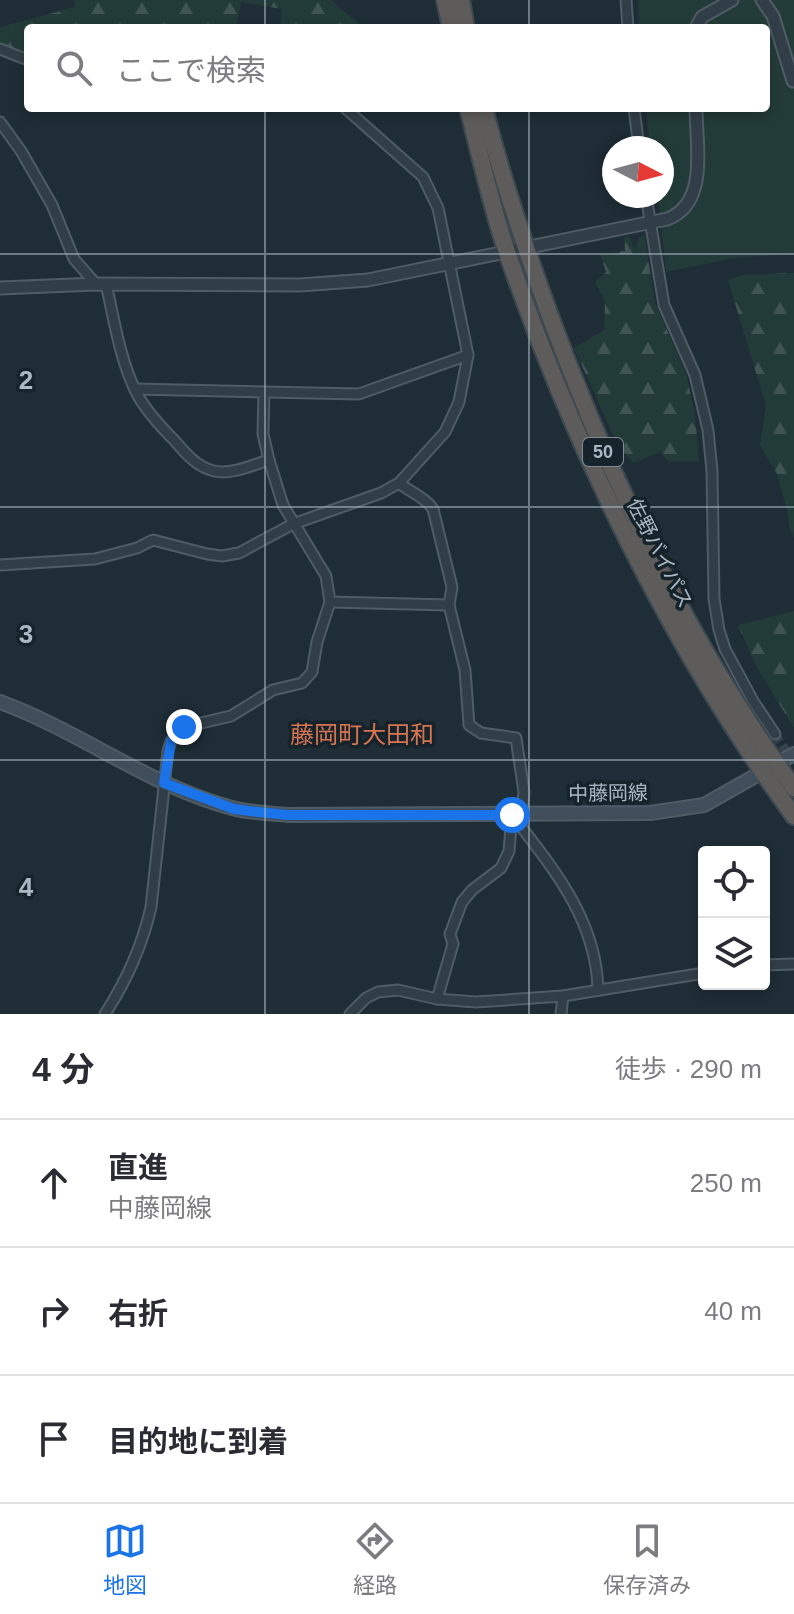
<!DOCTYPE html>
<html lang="ja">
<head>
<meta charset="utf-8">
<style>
  body { margin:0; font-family:Helvetica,"Noto Sans JP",sans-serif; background:#f2f2f3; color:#2b2b33 }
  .controls { position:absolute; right:24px; bottom:24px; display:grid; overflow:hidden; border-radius:8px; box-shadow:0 4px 12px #0003 }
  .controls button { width:72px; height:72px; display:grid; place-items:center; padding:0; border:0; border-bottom:2px solid #e1e1e2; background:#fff; color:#2b2b33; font:40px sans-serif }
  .compass { position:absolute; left:602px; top:136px; width:72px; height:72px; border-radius:50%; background:#fff; box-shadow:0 4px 12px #0003; rotate:96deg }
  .stop { position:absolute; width:24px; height:24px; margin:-18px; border:6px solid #1a73e8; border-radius:50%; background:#fff }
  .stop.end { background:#1a73e8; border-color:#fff; box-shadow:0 2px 8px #0008 }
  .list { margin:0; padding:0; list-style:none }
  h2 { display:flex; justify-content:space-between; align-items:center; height:104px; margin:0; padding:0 32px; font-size:34px }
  h2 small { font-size:26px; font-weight:400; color:#7c7c81 }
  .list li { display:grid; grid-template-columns:52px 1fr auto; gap:24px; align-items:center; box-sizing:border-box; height:128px; padding:0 32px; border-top:2px solid #e1e1e2 }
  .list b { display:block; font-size:30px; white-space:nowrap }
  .list p { margin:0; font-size:26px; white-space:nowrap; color:#7c7c81 }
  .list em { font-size:26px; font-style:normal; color:#7c7c81 }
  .icon { flex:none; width:44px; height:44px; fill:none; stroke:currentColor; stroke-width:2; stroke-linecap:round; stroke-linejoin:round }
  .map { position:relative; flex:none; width:794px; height:1014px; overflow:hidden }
  .search { position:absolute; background:#fff; box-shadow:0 4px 12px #0003; left:24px; right:24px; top:24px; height:88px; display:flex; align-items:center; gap:20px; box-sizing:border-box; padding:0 28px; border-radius:8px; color:#7c7c81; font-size:30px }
  .sheet { height:488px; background:#fff }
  nav { display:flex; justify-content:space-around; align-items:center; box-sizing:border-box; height:112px; border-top:2px solid #e1e1e2; background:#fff; font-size:22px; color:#7c7c81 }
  nav a { display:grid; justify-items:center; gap:4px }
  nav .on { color:#1a73e8 }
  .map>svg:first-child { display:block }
  .forest { fill:url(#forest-firs) }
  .park { fill:#233b38 }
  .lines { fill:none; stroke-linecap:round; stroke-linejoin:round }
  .minor-tunnel { stroke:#33424b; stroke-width:9; stroke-dasharray:9 4.5; stroke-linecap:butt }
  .minor-casing { stroke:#4f5c65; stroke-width:13 }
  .tertiary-casing { stroke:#4f5c65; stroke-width:15 }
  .secondary-casing { stroke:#4f5c65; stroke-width:16 }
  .trunk-casing { stroke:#3c4951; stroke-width:20 }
  .minor { stroke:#323e47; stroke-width:9 }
  .tertiary { stroke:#323e47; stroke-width:11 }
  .secondary { stroke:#3f4e5a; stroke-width:12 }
  .trunk { stroke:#5e5c5a; stroke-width:16 }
  .route { stroke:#1a73e8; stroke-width:10 }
  .grid { fill:none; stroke:#abb9c4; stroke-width:2; stroke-opacity:0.55 }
  .labels { text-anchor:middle; stroke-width:7; stroke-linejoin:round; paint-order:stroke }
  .shield { fill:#17232b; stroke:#7f8c96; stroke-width:2 }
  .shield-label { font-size:18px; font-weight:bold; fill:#abb9c4 }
  .street-label { font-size:20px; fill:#abb9c4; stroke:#17232b }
  .quarter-label { font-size:24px; fill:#d77553; stroke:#17232b }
  .grid-label { font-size:26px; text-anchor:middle; font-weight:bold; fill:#abb9c4; stroke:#17232b; stroke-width:7; stroke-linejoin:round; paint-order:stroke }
</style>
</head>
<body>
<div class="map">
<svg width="794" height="1014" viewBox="0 0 794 1014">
  <defs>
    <pattern id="forest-firs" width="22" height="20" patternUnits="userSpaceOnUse" patternTransform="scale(2)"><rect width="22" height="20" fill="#233b38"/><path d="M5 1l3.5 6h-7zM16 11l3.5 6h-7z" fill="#405553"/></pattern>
  </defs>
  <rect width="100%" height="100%" fill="#1e2d36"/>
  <g class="forest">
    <polygon points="74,0 331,0 364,28 281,28 281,9 241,2 236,28 176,28 166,25 124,28 28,28 28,61 0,48 0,27 75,7"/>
    <polygon points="644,234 655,302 687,377 695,415 699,461 669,462 660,452 633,463 617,444 574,348 604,330 605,301 595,282 606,272 600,254 625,251 624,238 628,236 635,249 639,238"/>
    <polygon points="794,273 794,537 790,531 787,510 777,474 760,445 766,406 728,280 742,275"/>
    <polygon points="794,611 794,728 756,666 738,625"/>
  </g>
  <polygon class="park" points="638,0 794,0 794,254 735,258 666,272 658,196 662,196 662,148 650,148 646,108 766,108 766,28 639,28"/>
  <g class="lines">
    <polyline class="minor-tunnel" points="775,734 794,763"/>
    <g class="minor-casing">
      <g id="minor">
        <polyline points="626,0 628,28"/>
        <polyline points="0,49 28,60"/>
        <polyline points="634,108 639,148"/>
        <polyline points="0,122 21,151 52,205 74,259 96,284"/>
        <polyline points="646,196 664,305 695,375 708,430 712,471 714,599 719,630 725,649 753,701 775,734"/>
        <polyline points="135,389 359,394 468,355"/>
        <polyline points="264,392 263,434 269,460"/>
        <path d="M399,483c11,9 27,15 34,26l19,78 -3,18 16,65 4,55 12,8 35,5 8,54 -2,23"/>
        <polyline points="0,565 95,559 137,548 153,540 207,554 222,556 239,553 293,524 381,493 399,483 445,432 459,402 468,355 438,208 423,177 345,108"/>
        <polyline points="330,602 449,605"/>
        <path d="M512,815c41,53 84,104 86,174"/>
        <polyline points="764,965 794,964"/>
        <polyline points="437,999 453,944 450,934 462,902 472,890 501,868 509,851 512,815"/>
        <path d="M105,1014c22,-34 37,-67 46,-107l17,-156 3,-10 13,-14 47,-11 42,-26 29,-7 10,-11 5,-30 13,-40 -4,-26 -43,-71 -14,-45c-17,5 -37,15 -55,11 -17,-4 -28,-17 -39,-30 -14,-14 -30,-31 -39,-49 -16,-32 -22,-73 -30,-108"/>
        <polyline points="350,1014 366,998 378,992 398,990 437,999 476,1002 563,996 704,973"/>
        <polyline points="561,1014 563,996"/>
      </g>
    </g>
    <g class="tertiary-casing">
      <g id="tertiary">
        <polyline points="762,0 773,16 793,81"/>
        <polyline points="696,28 702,17 732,0"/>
        <path d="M0,288l96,-4 204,1 68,-5 299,-61c42,-15 29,-74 29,-111"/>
      </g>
    </g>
    <g class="secondary-casing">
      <path id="secondary" d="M0,702c80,29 149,84 232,106 18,5 37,5 56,7l362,-2 54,-8 90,-51"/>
    </g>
    <g class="trunk-casing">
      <g id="trunk">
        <polyline points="445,0 451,28"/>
        <polyline points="461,0 466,28"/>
        <path d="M468,108c13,49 23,99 40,147 66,192 166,397 286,561"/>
        <path d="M484,108c18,71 41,139 66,208 61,166 139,328 244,472"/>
      </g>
    </g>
    <use href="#minor" class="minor"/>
    <use href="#tertiary" class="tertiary"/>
    <use href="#secondary" class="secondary"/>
    <use href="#trunk" class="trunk"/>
  </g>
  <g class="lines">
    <polyline class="route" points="184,727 171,741 164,783 234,809 258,812 288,815 512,815"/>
  </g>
  <path class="grid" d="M265,0v28M529,0v28M265,108v906M529,108v906M0,254h794M0,507h794M0,760h794"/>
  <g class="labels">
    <rect class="shield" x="583" y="438" width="40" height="28" rx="6"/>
    <g class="shield-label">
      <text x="603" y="458">50</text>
    </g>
    <g class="street-label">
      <text transform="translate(660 553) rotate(63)" y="7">佐野バイパス</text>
      <text transform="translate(608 793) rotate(-1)" y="7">中藤岡線</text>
    </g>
    <g class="quarter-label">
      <text x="362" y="743">藤岡町大田和</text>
    </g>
  </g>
  <g class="grid-label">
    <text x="26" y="389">2</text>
    <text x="26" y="643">3</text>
    <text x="26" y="896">4</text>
  </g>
</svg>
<div class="controls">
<button><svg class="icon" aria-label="locate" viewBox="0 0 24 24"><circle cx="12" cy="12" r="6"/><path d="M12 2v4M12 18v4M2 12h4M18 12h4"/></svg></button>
<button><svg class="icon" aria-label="layers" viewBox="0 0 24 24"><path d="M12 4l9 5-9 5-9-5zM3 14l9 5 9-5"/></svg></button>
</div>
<svg class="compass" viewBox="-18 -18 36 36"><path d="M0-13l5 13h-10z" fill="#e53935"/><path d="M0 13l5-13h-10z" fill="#7c7c81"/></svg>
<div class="stop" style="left:512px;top:815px"></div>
<div class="stop end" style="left:184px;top:727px"></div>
<div class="search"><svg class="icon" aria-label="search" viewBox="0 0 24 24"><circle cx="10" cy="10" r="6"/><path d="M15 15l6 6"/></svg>ここで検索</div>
</div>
<section class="sheet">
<h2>4 分<small>徒歩 · 290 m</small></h2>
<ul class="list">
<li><svg class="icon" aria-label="ahead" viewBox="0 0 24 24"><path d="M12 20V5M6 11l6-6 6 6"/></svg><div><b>直進</b><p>中藤岡線</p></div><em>250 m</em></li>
<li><svg class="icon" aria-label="right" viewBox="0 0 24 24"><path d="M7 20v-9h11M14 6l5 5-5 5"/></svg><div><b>右折</b></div><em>40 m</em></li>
<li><svg class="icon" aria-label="arrive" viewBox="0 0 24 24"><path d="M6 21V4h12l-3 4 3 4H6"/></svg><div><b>目的地に到着</b></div></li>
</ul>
</section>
<nav>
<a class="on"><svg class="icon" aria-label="map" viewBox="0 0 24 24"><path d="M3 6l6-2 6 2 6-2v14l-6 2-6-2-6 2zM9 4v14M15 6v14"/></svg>地図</a>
<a><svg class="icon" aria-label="directions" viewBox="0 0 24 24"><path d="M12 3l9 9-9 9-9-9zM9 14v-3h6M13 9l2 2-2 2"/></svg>経路</a>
<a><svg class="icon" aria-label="saved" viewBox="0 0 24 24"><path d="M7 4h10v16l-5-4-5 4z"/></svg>保存済み</a>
</nav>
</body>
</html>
